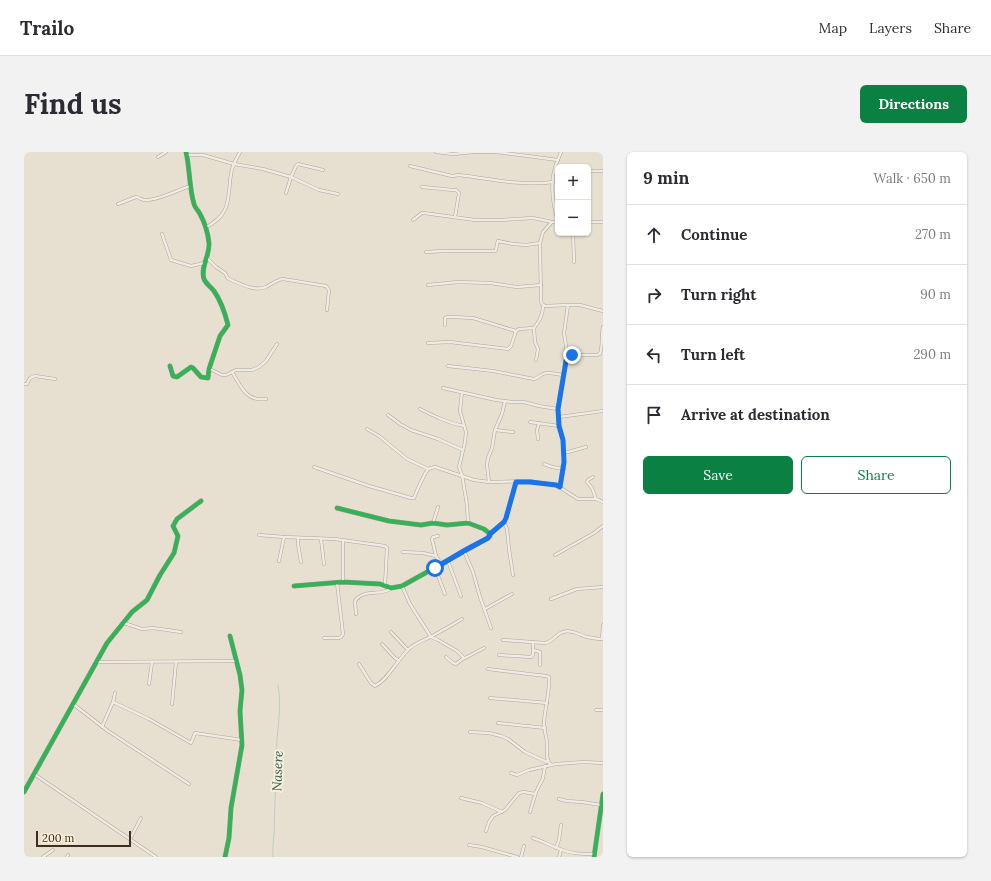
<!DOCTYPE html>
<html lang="en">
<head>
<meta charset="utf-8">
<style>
  body { margin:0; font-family:Lora,serif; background:#f2f2f3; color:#2b2b33 }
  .controls { position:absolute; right:12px; top:12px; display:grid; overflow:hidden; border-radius:6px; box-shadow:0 1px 3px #0004 }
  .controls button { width:36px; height:36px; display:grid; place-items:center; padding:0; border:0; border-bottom:1px solid #e1e1e2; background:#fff; color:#2b2b33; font:20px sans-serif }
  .scale { position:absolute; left:12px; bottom:10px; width:95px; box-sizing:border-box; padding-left:4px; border:2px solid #3d2e20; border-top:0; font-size:11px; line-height:14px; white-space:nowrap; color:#3d2e20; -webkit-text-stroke:3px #f7eed8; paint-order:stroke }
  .stop { position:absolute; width:12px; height:12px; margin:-9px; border:3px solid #1a73e8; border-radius:50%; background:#fff }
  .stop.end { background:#1a73e8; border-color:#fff; box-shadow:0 1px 4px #0008 }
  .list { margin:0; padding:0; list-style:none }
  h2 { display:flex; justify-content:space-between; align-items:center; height:52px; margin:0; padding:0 16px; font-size:17px }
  h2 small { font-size:13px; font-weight:400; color:#7c7c81 }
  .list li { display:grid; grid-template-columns:26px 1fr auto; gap:12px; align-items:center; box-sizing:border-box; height:60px; padding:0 16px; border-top:1px solid #e1e1e2 }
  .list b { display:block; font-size:15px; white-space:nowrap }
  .list em { font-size:13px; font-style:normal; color:#7c7c81 }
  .actions { display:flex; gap:8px; padding:12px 16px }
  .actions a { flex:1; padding:9px 0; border:1px solid #0b8043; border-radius:6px; text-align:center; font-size:14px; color:#0b8043 }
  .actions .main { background:#0b8043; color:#fff }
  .icon { flex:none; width:22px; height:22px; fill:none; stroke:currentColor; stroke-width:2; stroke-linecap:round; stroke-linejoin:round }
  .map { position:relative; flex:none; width:579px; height:705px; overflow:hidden; border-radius:6px }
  header { display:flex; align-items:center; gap:24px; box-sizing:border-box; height:56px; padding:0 20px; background:#fff; border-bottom:1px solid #e1e1e2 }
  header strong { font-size:19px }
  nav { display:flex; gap:22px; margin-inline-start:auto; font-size:14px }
  .intro { display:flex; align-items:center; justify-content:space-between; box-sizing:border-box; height:96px; padding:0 24px }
  h1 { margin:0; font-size:28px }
  .button { padding:10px 18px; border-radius:6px; background:#0b8043; color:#fff; font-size:14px; font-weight:700 }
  main { display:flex; gap:24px; padding:0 24px }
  aside { flex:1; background:#fff; border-radius:6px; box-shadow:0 1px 3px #0004 }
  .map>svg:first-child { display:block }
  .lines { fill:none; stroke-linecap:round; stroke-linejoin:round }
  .stream { stroke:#bcccc2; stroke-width:1 }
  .street-casing { stroke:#ada599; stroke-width:3.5 }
  .fast-casing { stroke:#9c958a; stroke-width:5 }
  .street { stroke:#efebe3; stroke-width:2.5 }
  .fast { stroke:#30b455; stroke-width:4 }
  .route { stroke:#1a73e8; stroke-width:5 }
  .labels { text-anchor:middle; stroke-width:4; stroke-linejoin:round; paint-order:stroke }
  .water-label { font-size:13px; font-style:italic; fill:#2f5d5a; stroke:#f7eed8 }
</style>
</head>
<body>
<header>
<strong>Trailo</strong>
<nav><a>Map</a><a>Layers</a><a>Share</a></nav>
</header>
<div class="intro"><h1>Find us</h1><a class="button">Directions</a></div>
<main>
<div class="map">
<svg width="579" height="705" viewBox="0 0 579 705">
  <rect width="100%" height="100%" fill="#e7e0d1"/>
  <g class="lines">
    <path class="stream" d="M249,705v-11l1,-13 3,-94c2,-17 4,-38 1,-54"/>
    <g class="street-casing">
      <g id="street">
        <polyline points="412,0 429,2 450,0 472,0 511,5 534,8"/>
        <polyline points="163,3 179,3 210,12 239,17 267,25 272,14 274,12 299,18"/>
        <polyline points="134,5 142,0"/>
        <path d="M386,14l42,10 7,-1c31,4 63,11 94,7"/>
        <polyline points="564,19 579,19"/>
        <polyline points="398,35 429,38 432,38 435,41 431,65"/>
        <polyline points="262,41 267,25 295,38 314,42"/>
        <path d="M94,52l18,-7c3,0 5,3 9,3 12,1 33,-10 45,-14"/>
        <polyline points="389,68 398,61 400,61 451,68 477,68 509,66 528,70 534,70"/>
        <polyline points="528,70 519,80 516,91 517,149 518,152 521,154 544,153 556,153 579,159"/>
        <path d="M534,70c-5,-17 -8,-38 -3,-55 2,-5 4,-10 6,-15"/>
        <polyline points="564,70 579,70"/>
        <path d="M181,76c30,-16 21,-33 27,-59 2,-6 5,-12 8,-17"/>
        <polyline points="549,81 550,110"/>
        <polyline points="138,82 147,108 167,114 180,111"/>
        <polyline points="402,100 420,99 471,99 472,98 473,92 474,89 489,92 502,93 516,91"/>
        <path d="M183,106l9,9 9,6 2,4 2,2c10,4 25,13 37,8 6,-3 10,-7 17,-8l43,7 3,4 -2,20"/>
        <polyline points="404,133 434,130 466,131 493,135 517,133"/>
        <polyline points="544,153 540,181 544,206"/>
        <path d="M421,173v-7l2,-1h6l20,1 43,13 3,-2 15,-1c5,-6 9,-14 9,-22"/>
        <polyline points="510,176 511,190 514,197 512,208"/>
        <polyline points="404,191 426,190 484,197 487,194 492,179"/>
        <path d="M424,214l45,5 41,8c4,-1 5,-3 9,-5 5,-3 15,1 21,1"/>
        <polyline points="186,217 198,223 202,223 212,218 228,218 235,215 242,209 253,192"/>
        <path d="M208,220c9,14 14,30 34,27"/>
        <polyline points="0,232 3,232 6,226 11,224 31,227"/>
        <polyline points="419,236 472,248 488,250 500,250 515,254 534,257"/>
        <polyline points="438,240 436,259 442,280 441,290 435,315 438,323 443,353 444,371"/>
        <path d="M396,257c14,7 28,14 44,17"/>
        <polyline points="364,263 376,272 387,278 414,287 439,298"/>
        <polyline points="535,265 579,259"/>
        <polyline points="506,270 535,274"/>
        <polyline points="343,277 355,284 383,307 404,317"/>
        <polyline points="471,278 489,280"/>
        <polyline points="514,287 513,278 515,271"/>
        <polyline points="540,300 544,300 562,295"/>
        <polyline points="520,312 528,315 540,317"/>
        <path d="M290,315l55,19 42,12h3c4,-10 8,-20 14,-29l3,-1 4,-1 39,13 15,2 41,-1 26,4 22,14h18l7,3"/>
        <polyline points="569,325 564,328 563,330 568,336 572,347"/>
        <polyline points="465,330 463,313 464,306 468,296 471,278 478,262 481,249"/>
        <path d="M536,335l2,-9 2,-16 -1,-22 -4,-14 -1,-17 8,-48 3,-5 3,-1h24l4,-1c3,-9 1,-18 3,-27"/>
        <polyline points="480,370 483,377 485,397 489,423"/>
        <polyline points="409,371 414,355"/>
        <polyline points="235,383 260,385 311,387 361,394 363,396 361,433"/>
        <polyline points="466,383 480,370 482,366 492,330"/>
        <polyline points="414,384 409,385 408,387 412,404 418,413"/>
        <polyline points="274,386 274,392 277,410"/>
        <polyline points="297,387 300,412"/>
        <polyline points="440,399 449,420 456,445 467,476"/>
        <polyline points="379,400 399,401 412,404"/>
        <polyline points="531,403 570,381 579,374"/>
        <polyline points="255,409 260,385"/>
        <polyline points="424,409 437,444"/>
        <polyline points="411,416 421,442"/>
        <polyline points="319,430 319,389"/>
        <polyline points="378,434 386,452 407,485 414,488 433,499 440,506 441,506 460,496"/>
        <polyline points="527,447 553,437 579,435"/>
        <polyline points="461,457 488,442"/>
        <path d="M332,462l-1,-13c9,-13 26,-4 37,-13"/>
        <polyline points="100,471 118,477 129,476 157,480"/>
        <polyline points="367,480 384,498"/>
        <polyline points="300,486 315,486 317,485 319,482 313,431"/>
        <polyline points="578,487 579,473"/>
        <path d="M479,488l42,3c8,-1 11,-9 18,-11 8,-3 17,3 24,5 5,1 11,2 16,2"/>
        <polyline points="358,492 371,506 374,508"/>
        <polyline points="509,498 516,500 516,513"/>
        <polyline points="475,503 507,505 509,503 509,490"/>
        <polyline points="422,505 429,511 432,512 440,506"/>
        <polyline points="73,510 213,509"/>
        <path d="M335,512l12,19 4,3c14,-7 23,-28 35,-38 7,-6 15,-8 22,-12 10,-5 20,-11 30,-17"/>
        <path d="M464,517l58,7 3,1c1,15 -4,30 -5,45 -1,7 3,14 3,22 1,8 -2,15 4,21"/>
        <polyline points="125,532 128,510"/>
        <polyline points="466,546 523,551"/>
        <polyline points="89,550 125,567 167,591 171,581 218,588"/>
        <polyline points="49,552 84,579 165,632"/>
        <polyline points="148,552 152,510"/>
        <polyline points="572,558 579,558"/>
        <polyline points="474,571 521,576"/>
        <polyline points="78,575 89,550 91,541"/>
        <polyline points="446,580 465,581 477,584 484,587 501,600 523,610"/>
        <polyline points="487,621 493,623 505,618 532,612 560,610 579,611"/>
        <polyline points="10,622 132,705"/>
        <polyline points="437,646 458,651 478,660"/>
        <polyline points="535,647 543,649 558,650 577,653"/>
        <polyline points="506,660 512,640 519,626 521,614"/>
        <polyline points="462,679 465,670 469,664 481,658 495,641 500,640 511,642"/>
        <path d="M509,686c9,3 18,8 27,11 11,5 22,5 34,5"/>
        <polyline points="106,687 117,666"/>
        <polyline points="445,693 458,695 493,705"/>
        <polyline points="532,696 535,688 537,673"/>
        <polyline points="19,705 29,698"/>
        <polyline points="43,705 44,703"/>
        <polyline points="497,705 500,694"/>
        <polyline points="535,705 537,698"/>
      </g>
    </g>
    <g class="fast-casing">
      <g id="fast">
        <path d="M146,214l3,10 4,1 14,-10 2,1 8,9 7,1 1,-9 11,-33 8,-11c-3,-12 -7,-24 -14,-34 -3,-4 -8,-7 -10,-12 -4,-11 6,-24 5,-36 -1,-9 -4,-20 -9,-29 -2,-4 -5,-6 -6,-10 -5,-17 -4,-35 -8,-52"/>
        <polyline points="270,434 319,430 356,432 367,436 378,434 464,386 466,384 465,381 460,377 444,371 423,373 409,371 397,373 365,369 313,356"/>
        <polyline points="0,640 83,491 108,460 123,448 136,423 150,401 154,384 149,374 153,367 177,349"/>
        <polyline points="201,705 205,686 207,656 218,593 216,559 218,538 216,523 206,484"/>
        <polyline points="570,705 579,642"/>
      </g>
    </g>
    <use href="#street" class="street"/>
    <use href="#fast" class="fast"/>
  </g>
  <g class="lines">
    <polyline class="route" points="411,416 443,397 464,386 466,382 480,370 482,366 492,330 506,330 532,333 536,335 540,310 539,288 535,274 534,257 542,209 545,204 548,203"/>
  </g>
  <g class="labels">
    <g class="water-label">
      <text transform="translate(253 619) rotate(-88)" y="5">Nasere</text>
    </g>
  </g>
</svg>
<div class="controls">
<button>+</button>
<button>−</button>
</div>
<div class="scale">200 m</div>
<div class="stop" style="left:411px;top:416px"></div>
<div class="stop end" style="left:548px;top:203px"></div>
</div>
<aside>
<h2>9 min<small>Walk · 650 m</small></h2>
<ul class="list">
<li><svg class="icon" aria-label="ahead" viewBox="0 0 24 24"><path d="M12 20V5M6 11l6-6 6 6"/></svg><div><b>Continue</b></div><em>270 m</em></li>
<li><svg class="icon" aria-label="right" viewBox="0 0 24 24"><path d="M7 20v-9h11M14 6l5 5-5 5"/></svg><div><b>Turn right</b></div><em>90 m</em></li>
<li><svg class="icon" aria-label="left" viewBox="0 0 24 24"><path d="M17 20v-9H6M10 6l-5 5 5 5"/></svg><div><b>Turn left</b></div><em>290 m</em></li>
<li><svg class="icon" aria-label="arrive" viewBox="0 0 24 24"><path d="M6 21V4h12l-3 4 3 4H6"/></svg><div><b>Arrive at destination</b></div></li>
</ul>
<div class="actions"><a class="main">Save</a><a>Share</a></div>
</aside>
</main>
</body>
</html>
